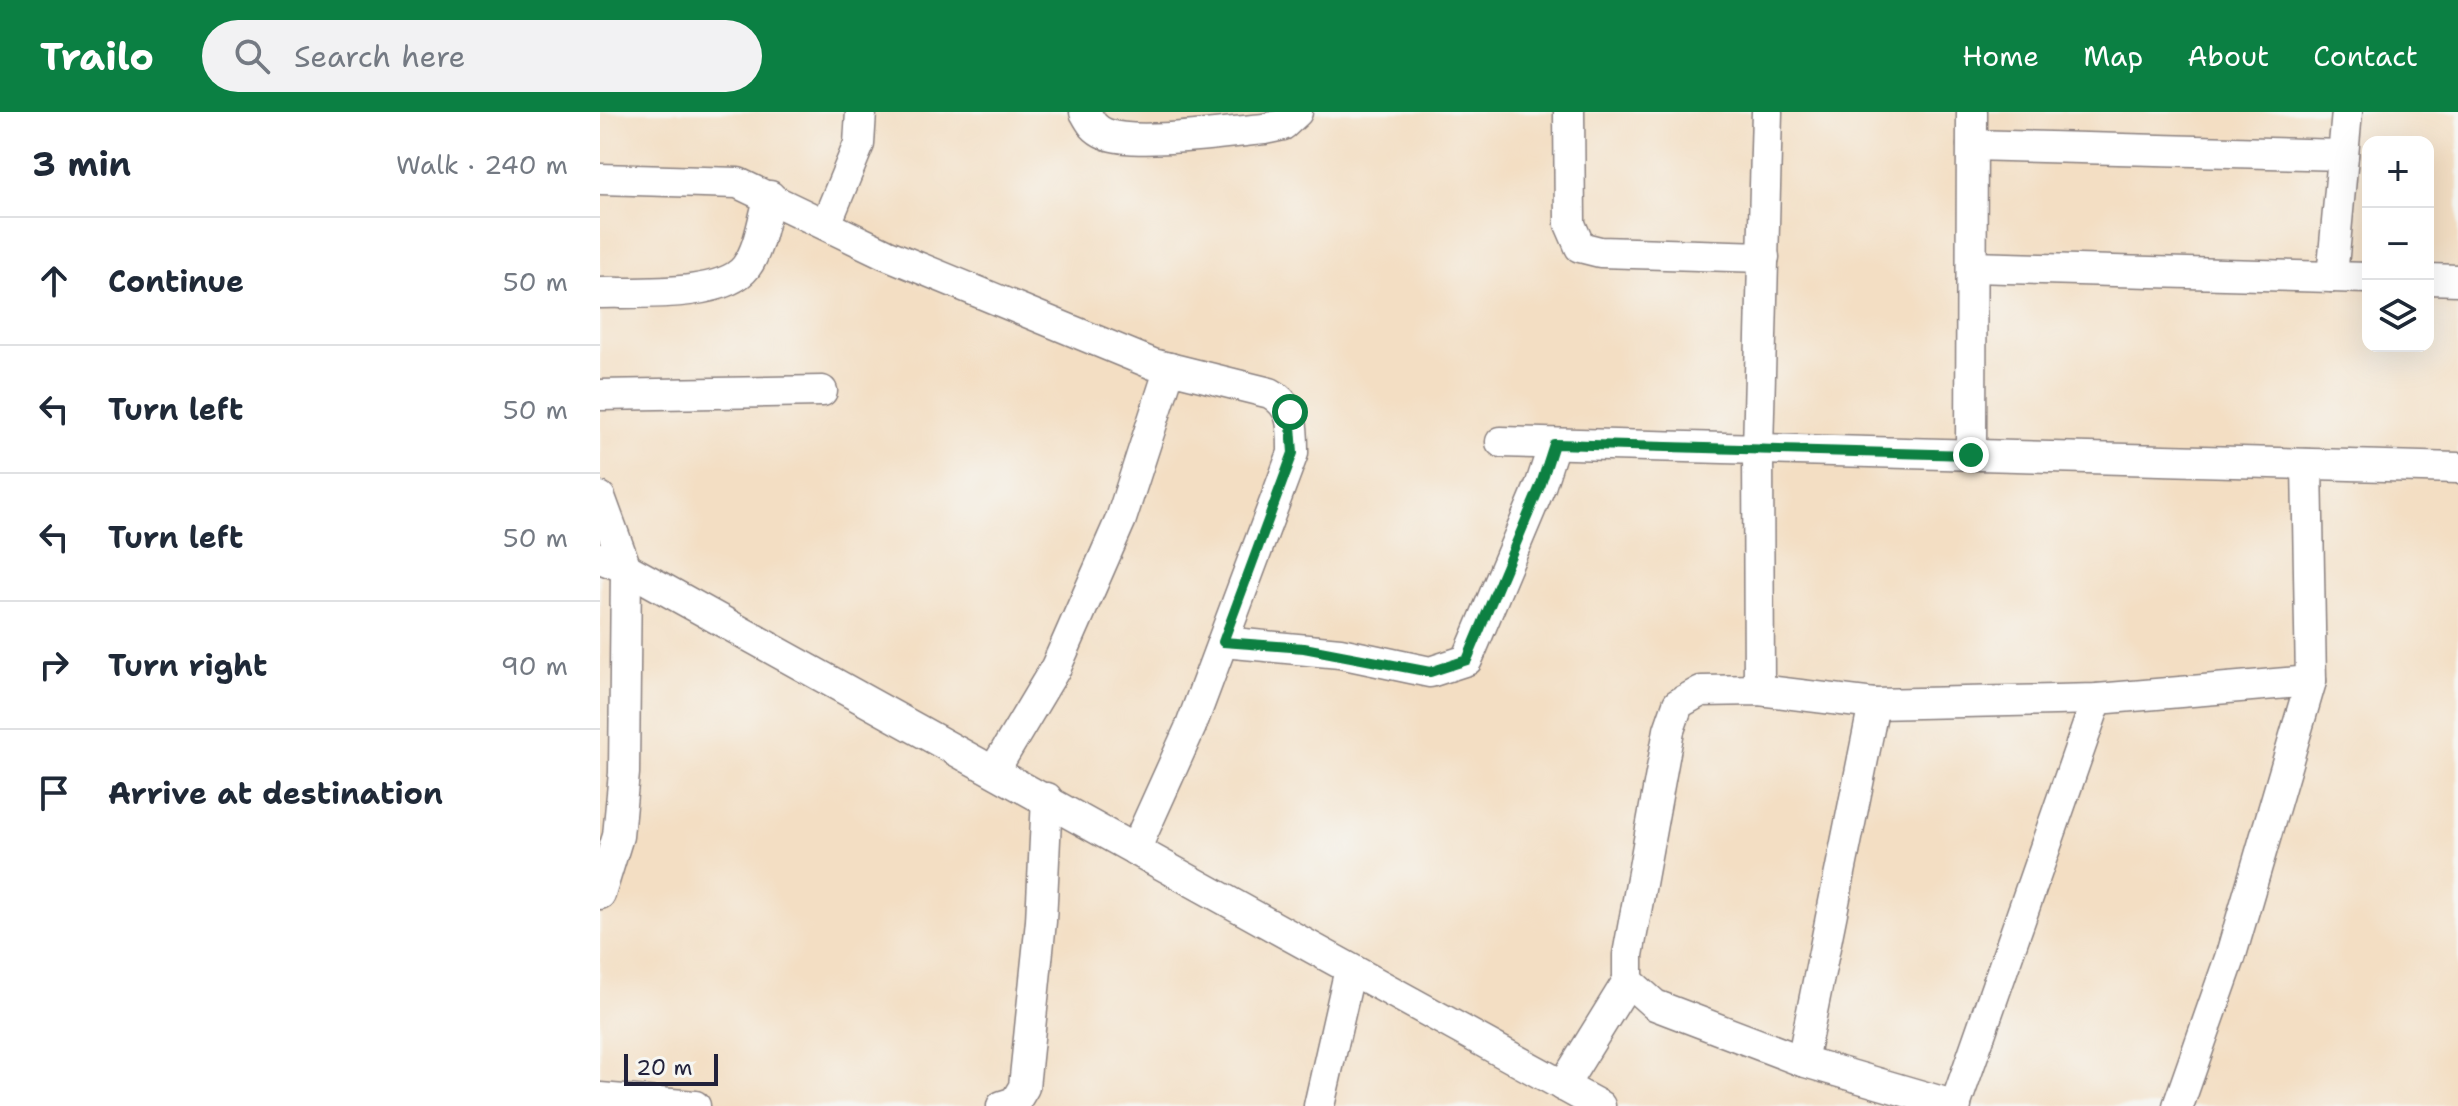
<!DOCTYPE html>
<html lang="en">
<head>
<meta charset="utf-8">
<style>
  body { margin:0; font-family:"Shantell Sans",sans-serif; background:#f2f2f3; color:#1f2937 }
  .controls { position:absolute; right:24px; top:24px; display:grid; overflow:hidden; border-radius:16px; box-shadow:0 8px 32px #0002 }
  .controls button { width:72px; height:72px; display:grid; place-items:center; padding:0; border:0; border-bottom:2px solid #e0e1e3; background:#fff; color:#1f2937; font:40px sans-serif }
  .scale { position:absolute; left:24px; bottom:20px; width:94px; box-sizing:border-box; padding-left:8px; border:4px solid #22223b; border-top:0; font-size:22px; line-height:28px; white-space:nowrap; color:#22223b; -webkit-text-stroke:6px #f6f6f2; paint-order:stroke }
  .stop { position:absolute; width:24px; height:24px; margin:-18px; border:6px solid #0b8043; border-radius:50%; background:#fff }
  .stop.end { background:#0b8043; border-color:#fff; box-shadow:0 2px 8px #0008 }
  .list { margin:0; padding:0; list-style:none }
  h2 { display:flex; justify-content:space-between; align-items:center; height:104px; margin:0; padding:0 32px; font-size:34px }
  h2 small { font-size:26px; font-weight:400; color:#747a83 }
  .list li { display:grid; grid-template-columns:52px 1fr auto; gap:24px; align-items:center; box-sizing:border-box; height:128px; padding:0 32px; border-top:2px solid #e0e1e3 }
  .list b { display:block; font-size:30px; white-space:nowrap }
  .list em { font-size:26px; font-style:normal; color:#747a83 }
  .icon { flex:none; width:44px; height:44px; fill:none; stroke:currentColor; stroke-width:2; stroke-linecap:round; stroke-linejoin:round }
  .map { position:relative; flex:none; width:1858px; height:994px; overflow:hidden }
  header { display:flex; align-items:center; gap:48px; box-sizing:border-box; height:112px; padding:0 40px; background:#0b8043; color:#fff }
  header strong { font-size:38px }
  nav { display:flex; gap:44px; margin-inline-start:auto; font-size:28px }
  .search { width:560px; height:72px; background:#f2f2f3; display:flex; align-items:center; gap:20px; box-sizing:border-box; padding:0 28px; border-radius:44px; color:#747a83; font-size:30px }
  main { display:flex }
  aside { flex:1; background:#fff }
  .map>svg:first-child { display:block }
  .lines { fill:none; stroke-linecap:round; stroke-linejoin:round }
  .street-casing { stroke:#8a807f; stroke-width:33 }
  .street { stroke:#fff; stroke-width:30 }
  .route { stroke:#0b8043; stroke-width:10 }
</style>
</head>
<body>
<header>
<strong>Trailo</strong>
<div class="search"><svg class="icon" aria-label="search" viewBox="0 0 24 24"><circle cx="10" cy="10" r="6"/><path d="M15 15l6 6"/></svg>Search here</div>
<nav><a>Home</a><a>Map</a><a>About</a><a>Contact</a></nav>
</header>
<main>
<aside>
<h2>3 min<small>Walk · 240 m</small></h2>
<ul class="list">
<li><svg class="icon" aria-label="ahead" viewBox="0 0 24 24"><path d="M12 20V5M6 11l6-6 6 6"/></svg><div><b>Continue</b></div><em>50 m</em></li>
<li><svg class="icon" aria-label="left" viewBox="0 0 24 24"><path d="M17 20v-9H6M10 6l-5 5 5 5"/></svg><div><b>Turn left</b></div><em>50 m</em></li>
<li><svg class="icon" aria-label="left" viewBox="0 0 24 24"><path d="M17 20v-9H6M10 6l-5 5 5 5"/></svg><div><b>Turn left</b></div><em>50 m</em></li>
<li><svg class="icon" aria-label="right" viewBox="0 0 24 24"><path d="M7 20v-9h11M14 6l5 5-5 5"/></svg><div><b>Turn right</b></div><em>90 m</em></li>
<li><svg class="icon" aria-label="arrive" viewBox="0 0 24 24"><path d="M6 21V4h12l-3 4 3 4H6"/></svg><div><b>Arrive at destination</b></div></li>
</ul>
</aside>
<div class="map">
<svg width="1858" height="994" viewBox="0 0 1858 994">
  <rect width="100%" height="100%" fill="#f6f6f2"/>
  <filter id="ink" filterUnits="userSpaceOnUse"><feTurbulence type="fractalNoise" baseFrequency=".0125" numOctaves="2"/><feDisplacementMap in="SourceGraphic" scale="16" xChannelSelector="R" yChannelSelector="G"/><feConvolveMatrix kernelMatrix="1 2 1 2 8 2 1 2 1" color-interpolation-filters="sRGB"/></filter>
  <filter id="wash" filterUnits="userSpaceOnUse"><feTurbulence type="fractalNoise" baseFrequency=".006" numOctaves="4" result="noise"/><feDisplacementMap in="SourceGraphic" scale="32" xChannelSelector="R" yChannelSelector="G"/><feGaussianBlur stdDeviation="1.8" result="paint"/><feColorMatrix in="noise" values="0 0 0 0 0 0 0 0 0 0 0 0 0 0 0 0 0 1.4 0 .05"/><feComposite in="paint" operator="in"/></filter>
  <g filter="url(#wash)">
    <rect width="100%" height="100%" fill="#f3dec3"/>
  </g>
  <g filter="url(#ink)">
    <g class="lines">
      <g class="street-casing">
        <g id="street">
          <path d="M485,0c6,11 9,17 21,22 31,12 121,-2 158,-5l19,-4 14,-13"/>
          <polyline points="969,0 970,112 980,135 1000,140 1164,145"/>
          <polyline points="1372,33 1743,43"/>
          <path d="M0,67l138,4 148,71 267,110 117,29c24,13 23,35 23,60l-102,273 -56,124"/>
          <polyline points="226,112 259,32 261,0"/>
          <polyline points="1372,155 1768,166"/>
          <polyline points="1732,165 1747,0"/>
          <polyline points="1828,167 1858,168"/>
          <path d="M0,181c35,-1 123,5 146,-26 14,-19 17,-49 24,-71"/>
          <polyline points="0,283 222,279"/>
          <polyline points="901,330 1858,356"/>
          <polyline points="1371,343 1372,0"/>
          <polyline points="0,385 26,456 24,661 18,724 0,782"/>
          <path d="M0,446l26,10c326,178 648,361 974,538"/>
          <polyline points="623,530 740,541 830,560 867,548 941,372 954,332"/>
          <polyline points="1159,578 1158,337 1167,0"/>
          <polyline points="395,657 456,555 521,407 570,256"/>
          <polyline points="1202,949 1274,592"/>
          <polyline points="963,974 1028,869"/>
          <polyline points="0,986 95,994"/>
          <polyline points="402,994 415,990 424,975 441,809 447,686"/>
          <polyline points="719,994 750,857"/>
          <polyline points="1355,994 1497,587"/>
          <polyline points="1356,994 1202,949 1055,893 1028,869 1028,843 1069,618 1078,592 1101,579 1159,578 1274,592 1497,587 1711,569"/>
          <polyline points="1578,994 1630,846 1711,569 1707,352"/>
        </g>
      </g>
      <use href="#street" class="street"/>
    </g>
  </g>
  <g class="lines" filter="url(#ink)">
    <polyline class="route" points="690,300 693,341 623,530 704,536 830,560 867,548 941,372 954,332 1371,343"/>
  </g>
</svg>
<div class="controls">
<button>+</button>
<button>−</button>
<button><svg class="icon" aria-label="layers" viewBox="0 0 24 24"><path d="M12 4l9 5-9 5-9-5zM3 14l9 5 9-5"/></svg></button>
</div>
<div class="scale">20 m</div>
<div class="stop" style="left:690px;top:300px"></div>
<div class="stop end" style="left:1371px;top:343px"></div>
</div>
</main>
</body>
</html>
